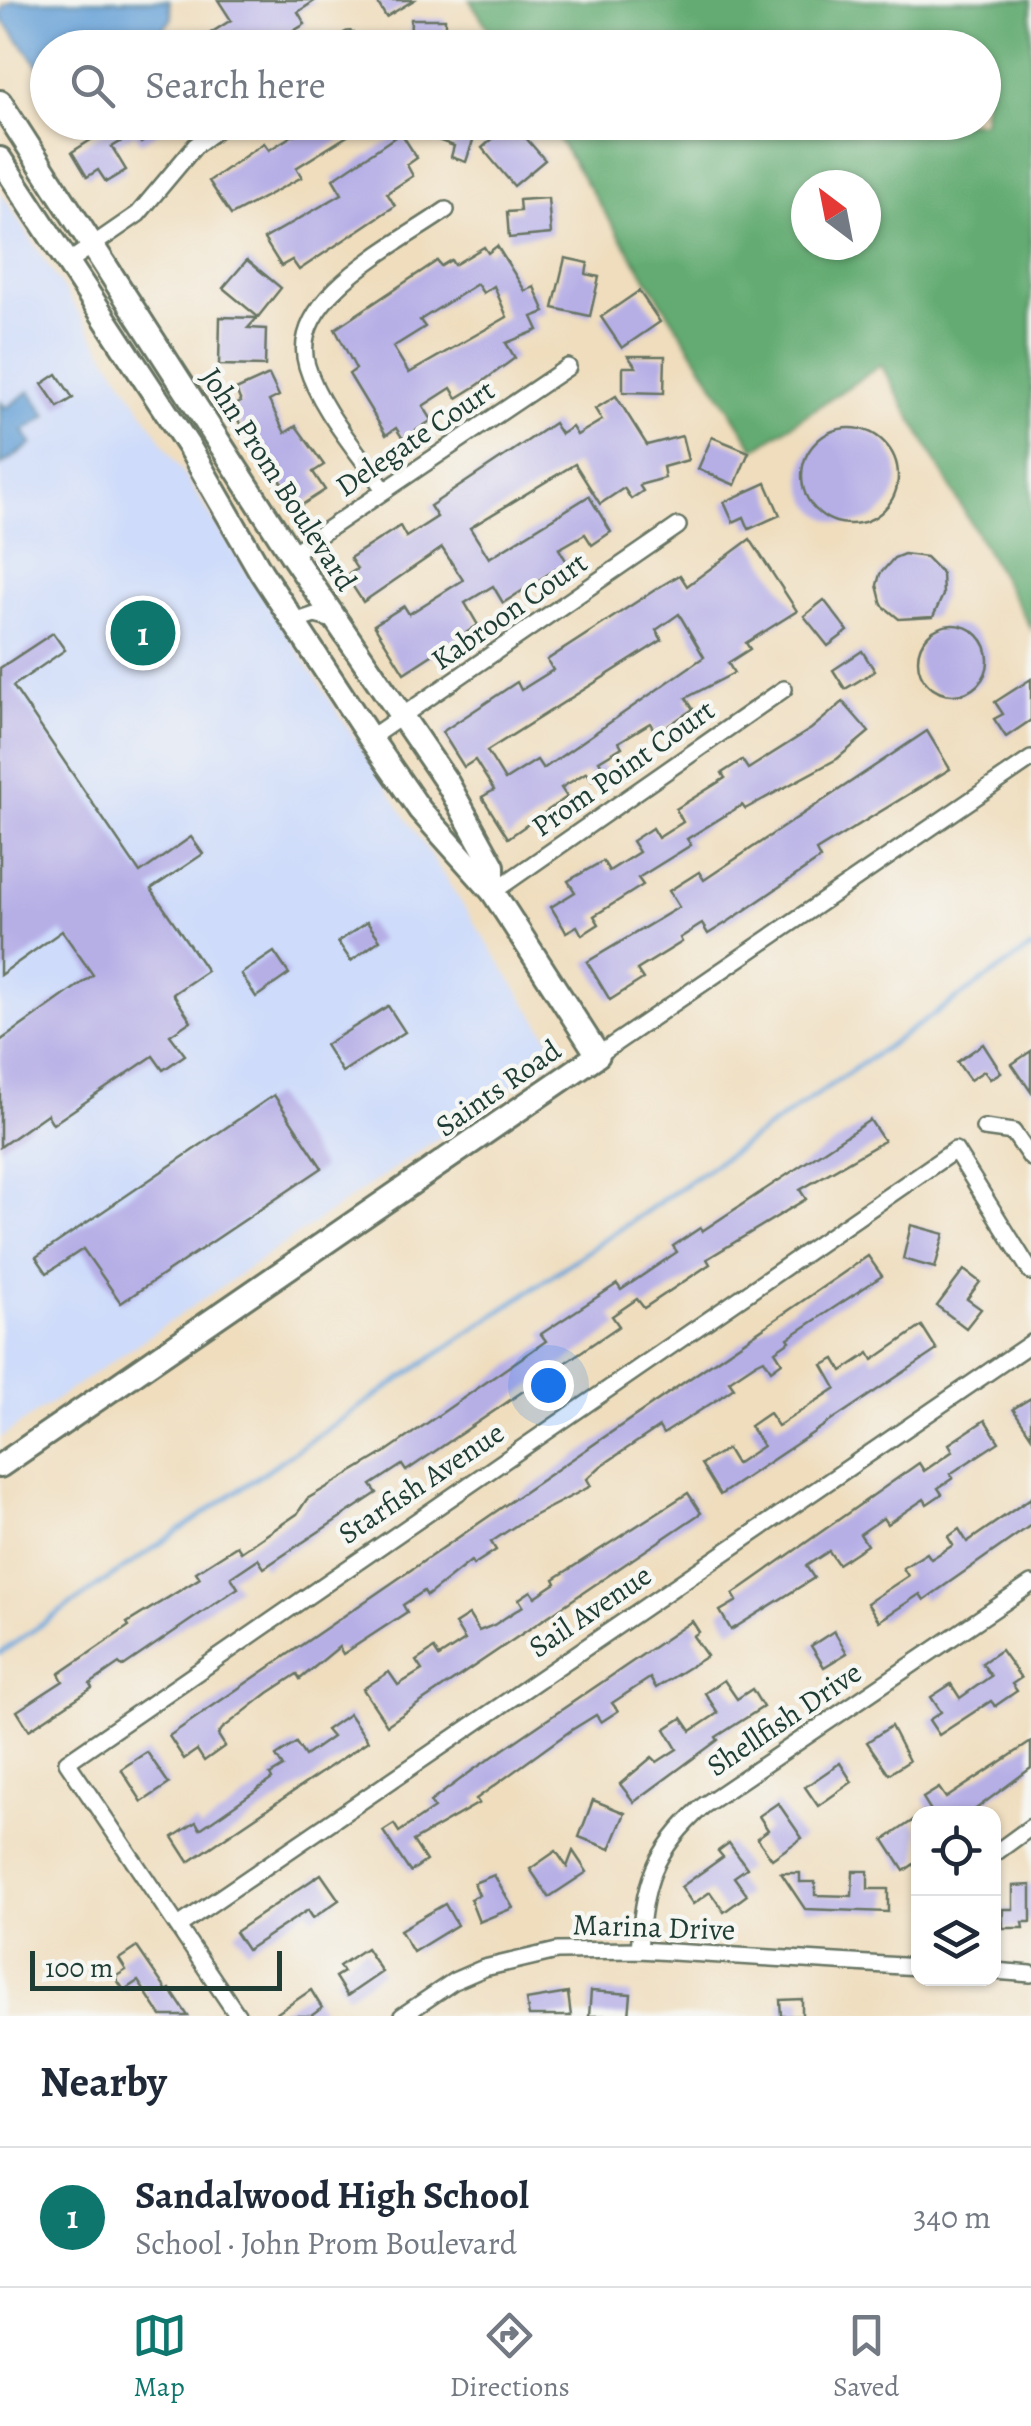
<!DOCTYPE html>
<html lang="en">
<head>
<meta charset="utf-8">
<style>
  body { margin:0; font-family:Alegreya,serif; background:#f6f6f7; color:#1f2937 }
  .controls { position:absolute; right:30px; bottom:30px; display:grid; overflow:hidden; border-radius:20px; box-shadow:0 2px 8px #0004 }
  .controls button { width:90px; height:90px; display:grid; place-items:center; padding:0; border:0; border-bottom:2px solid #e0e1e3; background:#fff; color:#1f2937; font:50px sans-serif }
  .compass { position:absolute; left:791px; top:170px; width:90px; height:90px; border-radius:50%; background:#fff; box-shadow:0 2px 8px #0004; rotate:328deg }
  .scale { position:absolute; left:30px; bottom:25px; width:252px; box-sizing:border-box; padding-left:10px; border:5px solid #1f3d34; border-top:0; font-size:28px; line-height:35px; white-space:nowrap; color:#1f3d34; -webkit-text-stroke:8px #f6f6f2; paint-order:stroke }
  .you { position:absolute; left:548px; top:1385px; width:35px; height:35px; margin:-25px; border:8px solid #fff; border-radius:50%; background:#1a73e8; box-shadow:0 0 0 15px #1a73e833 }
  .badge { display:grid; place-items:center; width:65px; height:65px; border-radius:50%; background:#0f766e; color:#fff; font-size:32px; font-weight:700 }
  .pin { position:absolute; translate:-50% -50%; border:5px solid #fff; box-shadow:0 2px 10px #0006 }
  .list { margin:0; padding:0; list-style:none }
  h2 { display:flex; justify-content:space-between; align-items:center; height:130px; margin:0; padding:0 40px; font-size:42px }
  h2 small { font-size:32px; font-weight:400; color:#747a83 }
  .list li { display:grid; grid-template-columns:65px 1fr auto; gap:30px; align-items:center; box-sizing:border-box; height:140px; padding:0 40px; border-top:2px solid #e0e1e3 }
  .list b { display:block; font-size:38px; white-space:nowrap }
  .list p { margin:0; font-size:32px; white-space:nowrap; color:#747a83 }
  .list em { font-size:32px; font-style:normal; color:#747a83 }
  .icon { flex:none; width:55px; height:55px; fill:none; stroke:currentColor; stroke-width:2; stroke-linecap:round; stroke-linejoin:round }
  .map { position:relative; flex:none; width:1031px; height:2016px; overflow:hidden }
  .search { position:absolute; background:#fff; box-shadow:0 2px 8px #0004; left:30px; right:30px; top:30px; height:110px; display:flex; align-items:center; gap:25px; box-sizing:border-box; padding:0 35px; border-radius:55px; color:#747a83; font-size:38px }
  .sheet { height:270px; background:#fff }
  nav { display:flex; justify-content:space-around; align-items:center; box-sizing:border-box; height:140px; border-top:2px solid #e0e1e3; background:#fff; font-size:28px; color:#747a83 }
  nav a { display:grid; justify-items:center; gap:5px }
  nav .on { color:#0f766e }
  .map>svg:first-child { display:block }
  .built { fill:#cedbfa }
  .forest { fill:#64ab72; stroke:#427453; stroke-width:2.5; fill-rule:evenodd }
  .water { fill:#67a1d7; stroke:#436f86; stroke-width:2.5 }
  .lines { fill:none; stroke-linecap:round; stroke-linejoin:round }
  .stream { stroke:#67a1d7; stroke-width:5 }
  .building { fill:#b6afe6; fill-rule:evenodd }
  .street-casing { stroke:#687564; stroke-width:20 }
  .secondary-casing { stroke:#687564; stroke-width:28 }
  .street { stroke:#fff; stroke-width:15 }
  .secondary { stroke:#fff; stroke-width:22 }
  .labels { text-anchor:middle; stroke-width:9; stroke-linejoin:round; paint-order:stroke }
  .street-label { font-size:30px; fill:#1f3d34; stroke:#f6f6f2 }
</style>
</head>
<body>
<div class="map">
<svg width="1031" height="2016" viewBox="0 0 1031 2016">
  <rect width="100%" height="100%" fill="#f6f6f2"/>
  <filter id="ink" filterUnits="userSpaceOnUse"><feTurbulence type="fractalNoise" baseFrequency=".01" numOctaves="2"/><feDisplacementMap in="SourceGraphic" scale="20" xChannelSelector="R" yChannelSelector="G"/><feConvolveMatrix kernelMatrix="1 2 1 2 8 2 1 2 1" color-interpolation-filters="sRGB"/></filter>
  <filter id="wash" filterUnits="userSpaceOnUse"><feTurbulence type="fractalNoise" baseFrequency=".0048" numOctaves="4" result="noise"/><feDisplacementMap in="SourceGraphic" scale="40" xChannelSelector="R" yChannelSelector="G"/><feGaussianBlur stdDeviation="2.25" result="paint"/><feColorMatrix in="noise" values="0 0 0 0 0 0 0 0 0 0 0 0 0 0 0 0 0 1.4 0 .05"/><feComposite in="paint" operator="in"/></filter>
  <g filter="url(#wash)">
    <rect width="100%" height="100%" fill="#efddbd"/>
    <polygon class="built" points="0,191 560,1055 0,1438"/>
    <path class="forest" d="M470,0h561v629l-150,-264 -126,84 -207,-326 436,-1v-74l-484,-1zM806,185h60v60h-60z"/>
    <g class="water">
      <path d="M169,0l3,18c-25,39 -85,30 -124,30l-1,28 -46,-58 2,-11 10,-6z"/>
      <polygon points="30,391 47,416 23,431 32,444 0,466 0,401 6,408"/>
    </g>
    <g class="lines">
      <polyline class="stream" points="0,1653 1031,948"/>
    </g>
    <g id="blocks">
      <g class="building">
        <polygon points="218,0 316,0 298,12 305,24 277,41 281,48 187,48 231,20"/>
        <polygon points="376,0 414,0 386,17"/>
        <polygon points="411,19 445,19 445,48 410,48"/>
        <polygon points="119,122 174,122 141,143 135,133 112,147 126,170 106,182 98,170 87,177 72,152"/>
        <polygon points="292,122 370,122 296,168 302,177 231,215 209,181 264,143 269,150 298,132"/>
        <polygon points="440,122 479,122 466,162 451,157 454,146 435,139"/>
        <polygon points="512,122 545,160 514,186 482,148"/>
        <polygon points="401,133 417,158 407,165 413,176 387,193 395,206 299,270 292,260 281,266 264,239 342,194 333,179"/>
        <polygon points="548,198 551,234 509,238 507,212 520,211 519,200"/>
        <path d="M497,246l28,45 9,-4 11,25 -13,5 6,13 -32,13 9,15 -37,27 -21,13 -6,-10 -28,18 9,14 -29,19 -7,-11 -10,7 -37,-61 7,-5 -21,-40 102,-68 4,5 10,-6 3,5 30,-18 4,6zM477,284l6,9 11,-7 13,31 -98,56 -16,-26 32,-20 -5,-7z"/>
        <polygon points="565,258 588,263 586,274 599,277 590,316 553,308"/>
        <polygon points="247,260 281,288 258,317 223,288"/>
        <polygon points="639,291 660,322 622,348 601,317"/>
        <polygon points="220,317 257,318 248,328 266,329 265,366 219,365"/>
        <polygon points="628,356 665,356 664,393 623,392 623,367 636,367"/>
        <polygon points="57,374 73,398 58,407 42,384"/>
        <polygon points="269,375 279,396 269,401 285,433 296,426 324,465 313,472 325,490 297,508 248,425 242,428 232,407 241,402 236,390"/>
        <polygon points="616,396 647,445 682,436 688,460 663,467 665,478 639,485 643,491 631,499 624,488 600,504 575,464 470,528 489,558 589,496 611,532 592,545 585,534 559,549 567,562 503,603 493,586 465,603 478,625 404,673 374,625 404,606 409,614 463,580 442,548 363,602 346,576 357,569 350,558 400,526 406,537 437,517 430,506 554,423 561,434 572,427 577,435 602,420 595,409"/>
        <circle cx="850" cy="476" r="48"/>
        <polygon points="712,437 749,452 735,485 698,469"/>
        <polygon points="766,483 780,515 749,529 744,517 733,522 724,502"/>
        <path d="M750,539l47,72 -51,32 4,6 -22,14 6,10 -48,25 7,11 -37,25 -6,-11 -31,19 3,5 -23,14 7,11 -14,8 -5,-8 -26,16 6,9 -59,41 -26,-41 12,-7 -19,-30 -11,7 -22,-35 75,-50 4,8 32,-20 -6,-10 114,-74 19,-11 7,11zM679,614l25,43 -161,112 -6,-9 -32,20 -18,-29 175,-111 -6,-10z"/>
        <polygon points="904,554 926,557 942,573 943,595 933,617 899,619 882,605 877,585 880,574 894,558"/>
        <polygon points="824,600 848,631 828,646 804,616"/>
        <circle cx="953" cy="660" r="35"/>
        <polygon points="53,633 65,650 13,686 140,873 191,837 203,854 151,889 207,971 173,994 191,1021 170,1035 185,1055 163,1070 153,1056 53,1124 47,1114 0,1147 0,1041 93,975 62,931 0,975 0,668"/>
        <polygon points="862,651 875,671 845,689 833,670"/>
        <polygon points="1031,679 1031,720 1006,737 994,719 1003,714 995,702"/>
        <polygon points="843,702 869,732 837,759 745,809 742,805 687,839 691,845 638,878 643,885 594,916 599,924 582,935 577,926 566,932 551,907 575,892 568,881 603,861 609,871 639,852 632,841 652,828 658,838 683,822 676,809 725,778 722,773 742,760 748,769 811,729"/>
        <polygon points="927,731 950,769 816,851 820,859 729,921 708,934 702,924 680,938 682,942 637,970 643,979 610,1000 587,962 679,907 669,891 699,872 704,880"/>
        <polygon points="367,922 380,940 351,961 338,942"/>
        <polygon points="274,952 289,974 256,997 241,974"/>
        <polygon points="388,1006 405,1032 342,1072 325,1045"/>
        <polygon points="983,1044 1001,1072 990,1079 984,1071 970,1080 957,1062"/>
        <polygon points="1031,1051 1031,1092 1012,1064"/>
        <polygon points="274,1095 322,1168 121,1303 83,1249 47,1273 36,1257"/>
        <polygon points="870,1120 884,1141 800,1190 806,1199 707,1259 710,1264 644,1308 637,1299 612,1316 619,1326 406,1471 402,1465 371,1485 377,1493 264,1568 258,1559 231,1577 238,1588 122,1667 119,1664 90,1684 92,1688 29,1730 17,1711 63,1681 59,1674 129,1626 127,1623 200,1578 196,1572 237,1546 241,1552 297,1514 307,1499 384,1453 546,1341 541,1334 617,1284 621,1290 677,1252 673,1246 700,1228 702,1231"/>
        <polygon points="911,1225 944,1234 935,1268 903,1259"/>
        <polygon points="868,1256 882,1276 788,1338 790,1341 775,1351 782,1362 771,1370 764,1359 756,1363 729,1381 734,1388 718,1399 663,1434 659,1427 601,1466 587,1479 591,1486 518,1524 491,1542 496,1550 473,1565 471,1561 427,1596 424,1591 403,1605 407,1612 343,1654 339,1647 300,1679 297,1674 268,1693 222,1729 218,1735 225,1746 204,1761 197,1750 184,1759 169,1736"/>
        <polygon points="964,1270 980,1282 967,1299 981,1309 966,1328 937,1306"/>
        <polygon points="922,1326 937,1350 720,1495 701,1464 727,1449 736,1464 763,1446 750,1426 769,1413 778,1426 836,1388 823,1365 835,1359 842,1371 869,1353 873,1360"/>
        <polygon points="1031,1398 1031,1436 1013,1409"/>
        <polygon points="985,1420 999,1442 950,1474 953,1478 938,1488 942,1494 927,1504 924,1499 887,1524 883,1518 860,1534 867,1545 838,1564 829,1551 806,1566 814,1578 731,1630 720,1611 737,1601 733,1594 919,1463 924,1471 953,1451 949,1444"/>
        <polygon points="688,1493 701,1513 387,1725 363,1689 389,1672 398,1685 422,1670 416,1661 434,1649 439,1657 465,1640 455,1624 469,1615 479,1631 494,1625 523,1606 519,1599 531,1591 535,1597 556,1583 554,1579"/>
        <polygon points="1031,1498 1031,1525 924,1600 920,1594 879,1621 867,1603 908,1576 903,1568 927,1553 931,1559 953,1545 948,1537 959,1529 967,1542"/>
        <polygon points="692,1621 699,1632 693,1636 707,1656 656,1688 650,1678 612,1703 618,1711 601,1722 596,1715 570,1731 476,1799 479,1803 413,1841 426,1861 410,1872 383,1831 394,1824 399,1832 434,1808 430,1802 473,1770"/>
        <polygon points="834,1631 847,1653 824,1667 811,1646"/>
        <polygon points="1001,1650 1021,1678 1012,1684 1017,1691 995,1706 991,1701 939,1735 929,1720 941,1712 931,1697 951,1684 960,1698 991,1676 982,1663"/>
        <polygon points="724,1680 737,1699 752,1689 763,1707 716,1737 718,1740 634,1802 620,1784 652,1757 657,1762 677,1749 665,1729 682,1718 691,1731 718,1713 705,1693"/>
        <polygon points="349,1714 368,1741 189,1862 173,1837 196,1822 200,1829 222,1814 272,1779 270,1775 283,1767 276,1756 296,1743 305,1756 332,1737 326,1730"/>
        <polygon points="891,1726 909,1761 889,1774 867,1742"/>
        <polygon points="1031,1742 1031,1768 969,1814 933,1814 923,1798 939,1788 946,1798"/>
        <polygon points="147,1752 169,1784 142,1802 121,1769"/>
        <polygon points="840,1763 852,1782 818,1806 805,1787"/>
        <polygon points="593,1800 625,1813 610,1849 579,1837"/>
        <polygon points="778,1803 802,1838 772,1859 757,1838 768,1830 759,1816"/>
        <polygon points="912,1821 918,1830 918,1861 904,1871 884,1840"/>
        <polygon points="729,1843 747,1868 734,1877 747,1895 724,1912 710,1892 693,1904 681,1887 723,1857 718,1851"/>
        <polygon points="556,1851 567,1867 573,1851 587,1872 549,1897 530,1869"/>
        <polygon points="853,1871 868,1871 868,1889 888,1889 888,1912 805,1909 781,1873 800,1873 800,1882 815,1882 815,1895 852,1896"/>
        <polygon points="321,1874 339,1900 313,1918 308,1910 247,1950 235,1932"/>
        <polygon points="494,1875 513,1908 479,1922 470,1899 479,1895 474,1883"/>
        <polygon points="1031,1885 1031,1922 1023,1922 1024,1928 1003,1928 1003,1909 1013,1909 1013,1886"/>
        <polygon points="445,1904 457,1925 413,1952 400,1930"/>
        <polygon points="137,1947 167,1991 170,1989 188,2016 161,2016 138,1981 124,1990 115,1977 126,1970 119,1959"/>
        <polygon points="366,1948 382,1972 347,1996 335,1977 343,1972 339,1966"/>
        <polygon points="311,1990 322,2008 311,2016 273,2016"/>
        <polygon points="591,1991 631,1994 629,2016 589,2016"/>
        <polygon points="568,1993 571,2016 529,2016 526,2000"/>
        <polygon points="802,1999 802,2016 781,2016 780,2000"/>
      </g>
    </g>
  </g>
  <g filter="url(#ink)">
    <use href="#blocks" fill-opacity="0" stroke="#687564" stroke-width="2.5"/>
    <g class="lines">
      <g class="street-casing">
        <g id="street">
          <polyline points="338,48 349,40"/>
          <polyline points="67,263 138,214 195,146 227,122"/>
          <path d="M384,490c-25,-38 -64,-80 -77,-124 -21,-68 93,-123 139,-156"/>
          <polyline points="291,554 568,367"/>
          <polyline points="294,622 315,615 337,621"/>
          <polyline points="370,738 678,526"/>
          <polyline points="493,892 784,689"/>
          <polyline points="598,1055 1031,759"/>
          <polyline points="984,1128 1013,1132 1031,1158"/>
          <polyline points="994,1854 1031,1827"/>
          <polyline points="180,1925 1031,1343"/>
          <path d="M639,1950c5,-67 13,-98 64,-144l328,-222"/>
          <polyline points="994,1971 1031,1974"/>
          <polyline points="238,2016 67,1762 955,1150 1031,1272"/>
          <polyline points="402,2016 454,1981 484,1968 557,1951 639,1950 918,1967"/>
        </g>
      </g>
      <g class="secondary-casing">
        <g id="secondary">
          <polyline points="0,102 291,554 448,784 493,866 493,892"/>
          <polyline points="0,159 189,447 261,572 370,738 420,810 493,892 598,1055 0,1466"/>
        </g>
      </g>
      <use href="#street" class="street"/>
      <use href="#secondary" class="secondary"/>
    </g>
  </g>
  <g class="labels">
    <g class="street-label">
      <text transform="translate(415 438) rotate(-34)" y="10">Delegate Court</text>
      <text transform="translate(279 479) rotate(57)" y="10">John Prom Boulevard</text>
      <text transform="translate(509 611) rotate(-35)" y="10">Kabroon Court</text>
      <text transform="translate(623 768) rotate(-35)" y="10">Prom Point Court</text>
      <text transform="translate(498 1088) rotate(-35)" y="10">Saints Road</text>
      <text transform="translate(421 1483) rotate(-34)" y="10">Starfish Avenue</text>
      <text transform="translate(590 1611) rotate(-34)" y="10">Sail Avenue</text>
      <text transform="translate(784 1719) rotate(-34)" y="10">Shellfish Drive</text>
      <text transform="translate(654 1927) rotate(2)" y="10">Marina Drive</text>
    </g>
  </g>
</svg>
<div class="controls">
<button><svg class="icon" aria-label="locate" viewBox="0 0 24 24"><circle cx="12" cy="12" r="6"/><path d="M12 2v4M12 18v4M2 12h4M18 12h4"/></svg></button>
<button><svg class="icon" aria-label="layers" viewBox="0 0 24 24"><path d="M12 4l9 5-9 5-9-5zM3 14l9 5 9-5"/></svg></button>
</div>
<svg class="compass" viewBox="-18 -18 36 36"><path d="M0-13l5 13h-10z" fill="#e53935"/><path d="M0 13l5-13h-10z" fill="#747a83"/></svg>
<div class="scale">100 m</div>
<div class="you"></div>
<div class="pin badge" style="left:143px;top:633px">1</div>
<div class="search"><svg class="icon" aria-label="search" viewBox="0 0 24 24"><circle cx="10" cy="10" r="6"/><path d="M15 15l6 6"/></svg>Search here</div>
</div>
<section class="sheet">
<h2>Nearby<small></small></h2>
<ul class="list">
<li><span class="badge">1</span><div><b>Sandalwood High School</b><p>School · John Prom Boulevard</p></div><em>340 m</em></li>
</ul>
</section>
<nav>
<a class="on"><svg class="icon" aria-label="map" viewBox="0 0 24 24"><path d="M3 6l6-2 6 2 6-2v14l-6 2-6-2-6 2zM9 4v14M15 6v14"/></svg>Map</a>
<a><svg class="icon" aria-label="directions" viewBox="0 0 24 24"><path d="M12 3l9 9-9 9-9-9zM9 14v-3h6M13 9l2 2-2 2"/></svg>Directions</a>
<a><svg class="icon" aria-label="saved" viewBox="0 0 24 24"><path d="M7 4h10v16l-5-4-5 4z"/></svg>Saved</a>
</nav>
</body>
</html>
